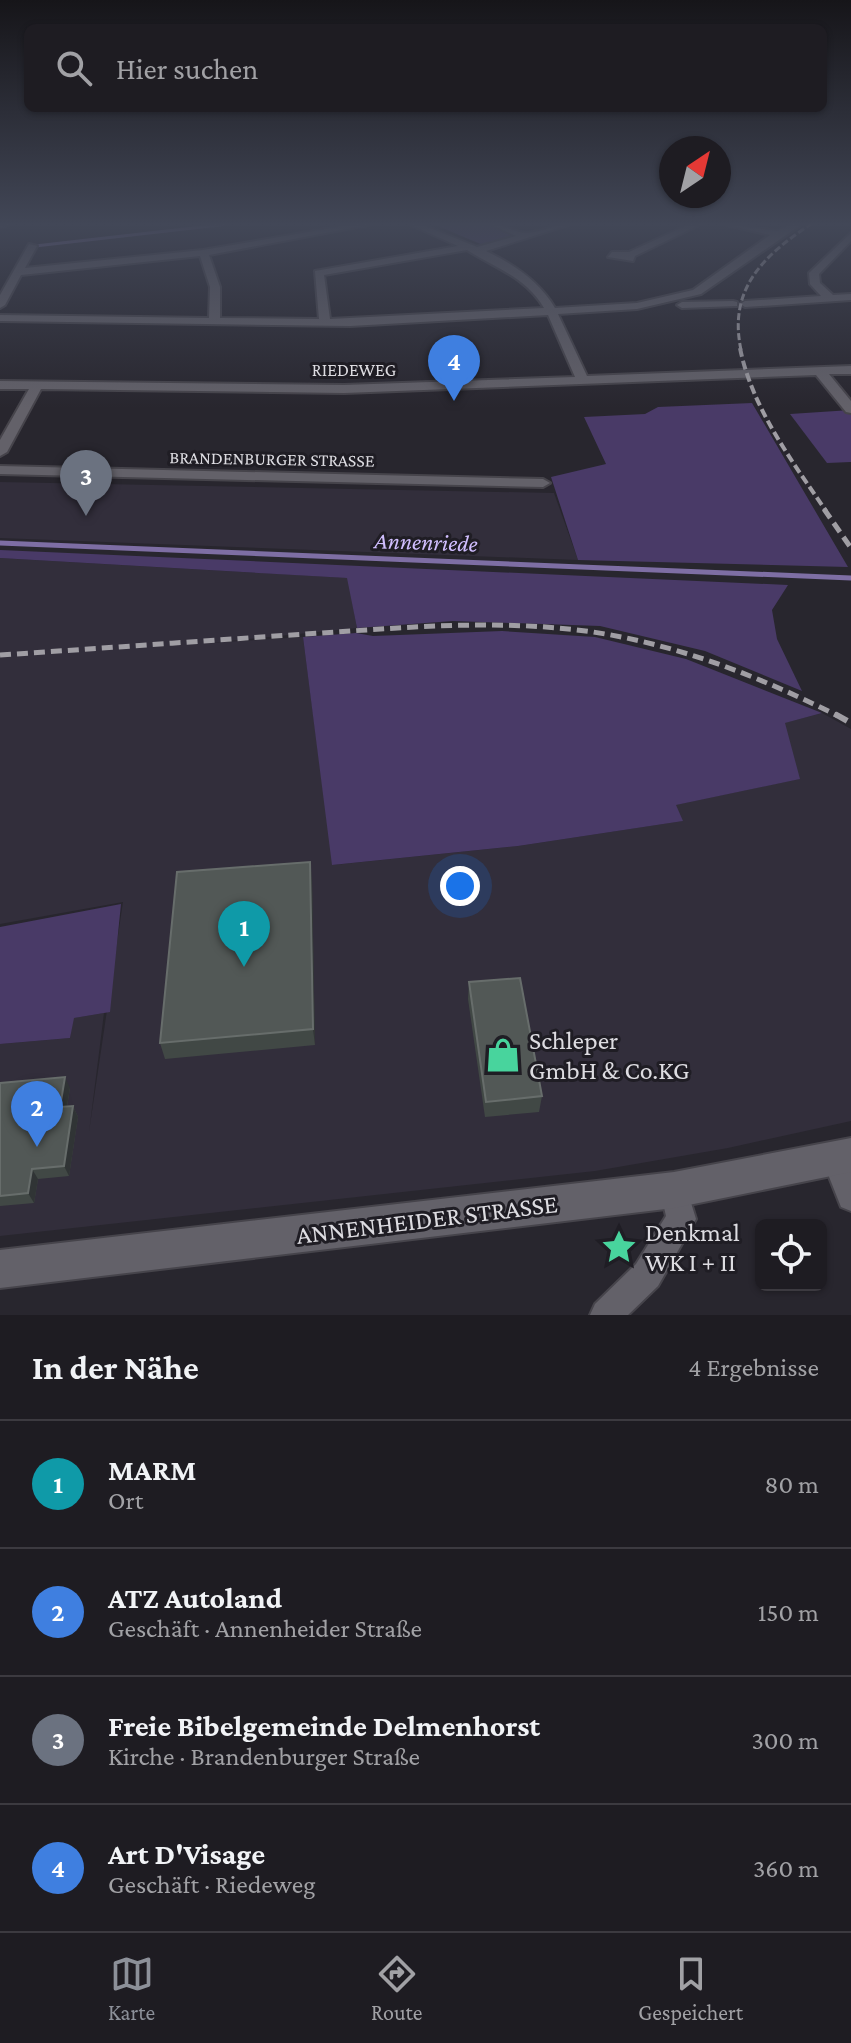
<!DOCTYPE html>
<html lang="de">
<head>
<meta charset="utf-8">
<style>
  body { margin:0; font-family:"Crimson Pro",serif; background:#2b292f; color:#f1f3f6 }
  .controls { position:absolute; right:24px; bottom:24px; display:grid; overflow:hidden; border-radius:12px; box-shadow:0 2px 6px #0004 }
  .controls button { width:72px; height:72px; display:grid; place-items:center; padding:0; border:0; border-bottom:2px solid #3c3a40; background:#1e1c22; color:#f1f3f6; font:40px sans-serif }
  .compass { position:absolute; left:659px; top:136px; width:72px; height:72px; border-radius:50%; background:#1e1c22; box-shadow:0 2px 6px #0004; rotate:35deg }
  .you { position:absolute; left:460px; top:886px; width:28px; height:28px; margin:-20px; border:6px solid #fff; border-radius:50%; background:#1a73e8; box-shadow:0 0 0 12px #1a73e833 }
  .badge { display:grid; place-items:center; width:52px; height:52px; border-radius:50%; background:#8c9099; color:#fff; font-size:26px; font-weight:700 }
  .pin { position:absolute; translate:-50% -66px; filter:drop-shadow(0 2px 4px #0008) }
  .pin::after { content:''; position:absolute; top:42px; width:28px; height:24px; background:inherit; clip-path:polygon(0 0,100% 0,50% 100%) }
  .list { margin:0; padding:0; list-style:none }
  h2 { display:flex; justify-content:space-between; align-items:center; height:104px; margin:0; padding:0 32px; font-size:34px }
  h2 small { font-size:26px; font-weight:400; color:#a1a1a5 }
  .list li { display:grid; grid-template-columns:52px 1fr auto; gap:24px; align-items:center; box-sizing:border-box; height:128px; padding:0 32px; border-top:2px solid #3c3a40 }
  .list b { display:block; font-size:30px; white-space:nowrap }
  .list p { margin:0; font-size:26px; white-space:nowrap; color:#a1a1a5 }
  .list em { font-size:26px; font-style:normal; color:#a1a1a5 }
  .icon { flex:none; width:44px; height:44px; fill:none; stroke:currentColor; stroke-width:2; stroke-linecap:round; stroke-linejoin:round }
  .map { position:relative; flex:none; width:851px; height:1315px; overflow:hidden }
  .search { position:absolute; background:#1e1c22; box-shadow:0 2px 6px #0004; left:24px; right:24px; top:24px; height:88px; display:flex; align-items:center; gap:20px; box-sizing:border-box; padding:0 28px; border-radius:12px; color:#a1a1a5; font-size:30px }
  .sheet { height:616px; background:#1e1c22 }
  nav { display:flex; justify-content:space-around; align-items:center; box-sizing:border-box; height:112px; border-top:2px solid #3c3a40; background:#1e1c22; font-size:22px; color:#a1a1a5 }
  nav a { display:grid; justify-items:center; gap:4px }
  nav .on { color:#8c9099 }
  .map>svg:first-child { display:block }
  .built { fill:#322e3b }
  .green { fill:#493a67 }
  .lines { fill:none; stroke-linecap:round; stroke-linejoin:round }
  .stream-far1 { stroke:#7e6ea4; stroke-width:3 }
  .stream { stroke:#7e6ea4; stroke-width:5 }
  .minor-casing { stroke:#46444b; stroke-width:4 }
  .tertiary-casing { stroke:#46444b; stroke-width:4 }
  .minor { fill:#636169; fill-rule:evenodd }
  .tertiary { fill:#636169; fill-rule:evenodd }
  .rail-far3 { stroke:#a09ea4; stroke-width:3; stroke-dasharray:7 3; stroke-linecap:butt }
  .rail-far2 { stroke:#a09ea4; stroke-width:4; stroke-dasharray:9 4; stroke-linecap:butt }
  .rail-far1 { stroke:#a09ea4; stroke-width:5; stroke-dasharray:11 6; stroke-linecap:butt }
  .rail { stroke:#a09ea4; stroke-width:6; stroke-dasharray:14 7; stroke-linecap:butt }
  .wall { fill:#414845 }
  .shaded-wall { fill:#303435 }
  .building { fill:#525856; stroke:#676d6b; stroke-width:2 }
  .labels { text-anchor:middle; stroke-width:6; stroke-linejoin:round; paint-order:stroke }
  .far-street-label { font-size:18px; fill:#dddce1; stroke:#1f1d24 }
  .water-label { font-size:24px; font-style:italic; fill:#d0befe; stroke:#1f1d24 }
  .near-poi-label { font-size:26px; fill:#dddce1; stroke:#1f1d24; text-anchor:start }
  .near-street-label { font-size:26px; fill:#dddce1; stroke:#1f1d24 }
</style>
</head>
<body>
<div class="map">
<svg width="851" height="1315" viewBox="0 0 851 1315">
  <rect width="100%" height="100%" fill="#28262e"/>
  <g class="built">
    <polygon points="0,482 554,493 578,560 0,538"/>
    <polygon points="0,558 348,578 357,628 209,643 303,637 333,865 518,846 682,821 675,805 799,779 784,723 822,713 851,729 851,1121 728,1148 595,1171 0,1236 0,1044 70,1038 73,1018 104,1013 89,1132 123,902 0,924"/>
  </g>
  <g class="green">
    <polygon points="433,224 489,224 519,235 483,245"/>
    <polygon points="752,403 848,567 578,560 551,477 606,464 584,417 645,414 658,407"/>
    <polygon points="851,410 851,462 827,463 790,414"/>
    <polygon points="0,550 788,585 772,610 777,639 802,691 705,651 600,626 453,621 357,628 347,578 0,558"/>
    <polygon points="502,631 595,637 686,659 822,713 785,723 800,779 676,805 683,821 518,846 332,865 303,637 356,633 373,636"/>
    <polygon points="121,904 110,1012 74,1018 70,1038 0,1044 0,927"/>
  </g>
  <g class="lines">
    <polyline class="stream-far1" points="35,246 228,224"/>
    <polyline class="stream" points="0,543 851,578"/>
    <g class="minor-casing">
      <g id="minor">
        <polygon points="0,224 11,224 0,227"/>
        <path d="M355,224h18l-164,31 11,32v31l99,1 -4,-48 143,-25 -49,-22h11l57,23 39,-11 -26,-12c13,0 25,9 37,9 15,-1 29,-9 44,-9l-85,27c27,13 53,30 69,57l82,-5 56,-13 77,-55 -47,-11 54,7 15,-7h10l-101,70 -64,15 -79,5 29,62 264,-10v8h-22l22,27v12l-5,-1 -30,-37 -472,18 -303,-4 -34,63 -7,4v-16l29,-51h-29v-8l344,4 231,-8 -27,-62 -198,11 -350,-5v-6l209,3 1,-31 -10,-31 -179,19 -16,30 -5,3v-13l29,-51 8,2 -12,22 178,-18zM467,250c28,18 59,27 77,58l-214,11 -6,-44z"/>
        <polygon points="690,224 701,224 635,256 633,261 608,257 612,252 629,252"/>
        <polygon points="851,233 851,241 819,274 820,283 833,295 851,294 851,300 745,307 740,304 745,301 821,296 810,284 809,273"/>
        <polygon points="733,301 737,302 737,306 682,308 677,305 682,302"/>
        <polygon points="0,466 543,479 550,483 543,487 0,474"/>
        <polygon points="836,1145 846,1149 851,1161 851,1211 841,1207 822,1159 826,1149"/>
        <polygon points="674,1176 684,1180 696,1219 658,1286 628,1315 590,1315 595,1304 636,1264 666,1216 660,1190 664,1180"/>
      </g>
    </g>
    <g class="tertiary-casing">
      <polygon id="tertiary" points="851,1138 851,1172 674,1208 0,1288 0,1250 674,1172"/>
    </g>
    <use href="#minor" class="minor"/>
    <use href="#tertiary" class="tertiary"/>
    <path class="rail-far3" d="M741,350c-13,-61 22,-94 70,-126"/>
    <path class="rail-far2" d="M740,348c12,60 52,113 86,163"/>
    <g class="rail-far1">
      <polyline points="824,509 851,548"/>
      <path d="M0,655c107,-7 214,-15 321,-22 91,-6 181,-14 272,-1 86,13 168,45 245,84"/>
    </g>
    <polyline class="rail" points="835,714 851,723"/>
  </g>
  <g class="wall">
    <polygon points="312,879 315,1045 165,1059 160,1043"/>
    <polygon points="469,982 542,1096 539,1112 485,1117 468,999"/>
    <polygon points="0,1083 70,1088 67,1107 73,1106 78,1117 69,1176 38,1179 34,1203 0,1206"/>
  </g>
  <g class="shaded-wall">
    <polygon points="310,862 312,879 315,1045 313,1029"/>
    <polygon points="65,1077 70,1088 65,1118 60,1107"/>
    <polygon points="73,1106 78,1117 69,1176 64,1166"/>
    <polygon points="32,1169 38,1179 34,1203 28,1193"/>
  </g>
  <g class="building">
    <polygon points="310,862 313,1029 160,1043 177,872"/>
    <polygon points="520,978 542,1096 486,1102 469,982"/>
    <polygon points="65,1077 60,1107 73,1106 64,1166 32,1169 28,1193 0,1196 0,1083"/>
  </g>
  <linearGradient id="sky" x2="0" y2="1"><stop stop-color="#161519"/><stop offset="0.55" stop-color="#424757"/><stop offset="1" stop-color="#424757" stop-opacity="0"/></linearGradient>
  <rect width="851" height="408" fill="url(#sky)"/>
  <defs>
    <g id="shop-bare" transform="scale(2.76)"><path d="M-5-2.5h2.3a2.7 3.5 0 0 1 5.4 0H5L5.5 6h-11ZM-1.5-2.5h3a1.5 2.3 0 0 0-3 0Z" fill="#48d49d" stroke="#1f1d24" stroke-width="2.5" paint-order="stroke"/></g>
    <g id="sight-bare" transform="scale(2.76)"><path d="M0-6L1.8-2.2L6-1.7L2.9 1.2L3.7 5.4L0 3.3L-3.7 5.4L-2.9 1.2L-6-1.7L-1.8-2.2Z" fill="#48d49d" stroke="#1f1d24" stroke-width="2.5" paint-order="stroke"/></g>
  </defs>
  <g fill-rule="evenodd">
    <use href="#shop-bare" x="503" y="1055"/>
    <use href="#sight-bare" x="619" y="1247"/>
  </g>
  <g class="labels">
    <g class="far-street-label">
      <text x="354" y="376">RIEDEWEG</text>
      <text transform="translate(272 459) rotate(1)" y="6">BRANDENBURGER STRASSE</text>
    </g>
    <g class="water-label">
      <text transform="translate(426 542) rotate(2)" y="8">Annenriede</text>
    </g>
    <g class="near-poi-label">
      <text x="529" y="1049">Schleper<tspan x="529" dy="30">GmbH &amp; Co.KG</tspan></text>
      <text x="645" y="1241">Denkmal<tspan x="645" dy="30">WK I + II</tspan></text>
    </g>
    <g class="near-street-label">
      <text transform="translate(427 1219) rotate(-7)" y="9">ANNENHEIDER STRASSE</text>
    </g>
  </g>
</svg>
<div class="controls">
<button><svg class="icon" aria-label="locate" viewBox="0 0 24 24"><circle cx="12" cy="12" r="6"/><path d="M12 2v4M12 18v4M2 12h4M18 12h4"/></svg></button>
</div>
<svg class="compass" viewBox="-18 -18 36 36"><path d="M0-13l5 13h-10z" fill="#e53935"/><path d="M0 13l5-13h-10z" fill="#a1a1a5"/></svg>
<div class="you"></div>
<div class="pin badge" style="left:244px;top:967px;background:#0f9aa8">1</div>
<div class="pin badge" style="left:37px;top:1147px;background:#3f7fe0">2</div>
<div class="pin badge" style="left:86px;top:516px;background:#6b7280">3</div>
<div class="pin badge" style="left:454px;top:401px;background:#3f7fe0">4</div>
<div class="search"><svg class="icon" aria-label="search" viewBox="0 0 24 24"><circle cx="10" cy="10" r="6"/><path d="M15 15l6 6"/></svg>Hier suchen</div>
</div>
<section class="sheet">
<h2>In der Nähe<small>4 Ergebnisse</small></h2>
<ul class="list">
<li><span class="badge" style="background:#0f9aa8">1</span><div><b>MARM</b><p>Ort</p></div><em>80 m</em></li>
<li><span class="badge" style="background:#3f7fe0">2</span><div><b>ATZ Autoland</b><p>Geschäft · Annenheider Straße</p></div><em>150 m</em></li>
<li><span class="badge" style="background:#6b7280">3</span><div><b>Freie Bibelgemeinde Delmenhorst</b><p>Kirche · Brandenburger Straße</p></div><em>300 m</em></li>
<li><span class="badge" style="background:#3f7fe0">4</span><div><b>Art D'Visage</b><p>Geschäft · Riedeweg</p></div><em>360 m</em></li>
</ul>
</section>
<nav>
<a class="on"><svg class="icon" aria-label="map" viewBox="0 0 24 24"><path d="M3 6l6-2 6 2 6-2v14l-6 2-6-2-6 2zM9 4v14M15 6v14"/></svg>Karte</a>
<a><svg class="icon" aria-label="directions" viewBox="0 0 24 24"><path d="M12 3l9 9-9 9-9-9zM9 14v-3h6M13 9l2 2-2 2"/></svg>Route</a>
<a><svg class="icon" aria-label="saved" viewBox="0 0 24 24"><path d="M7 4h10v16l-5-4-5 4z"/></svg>Gespeichert</a>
</nav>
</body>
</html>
